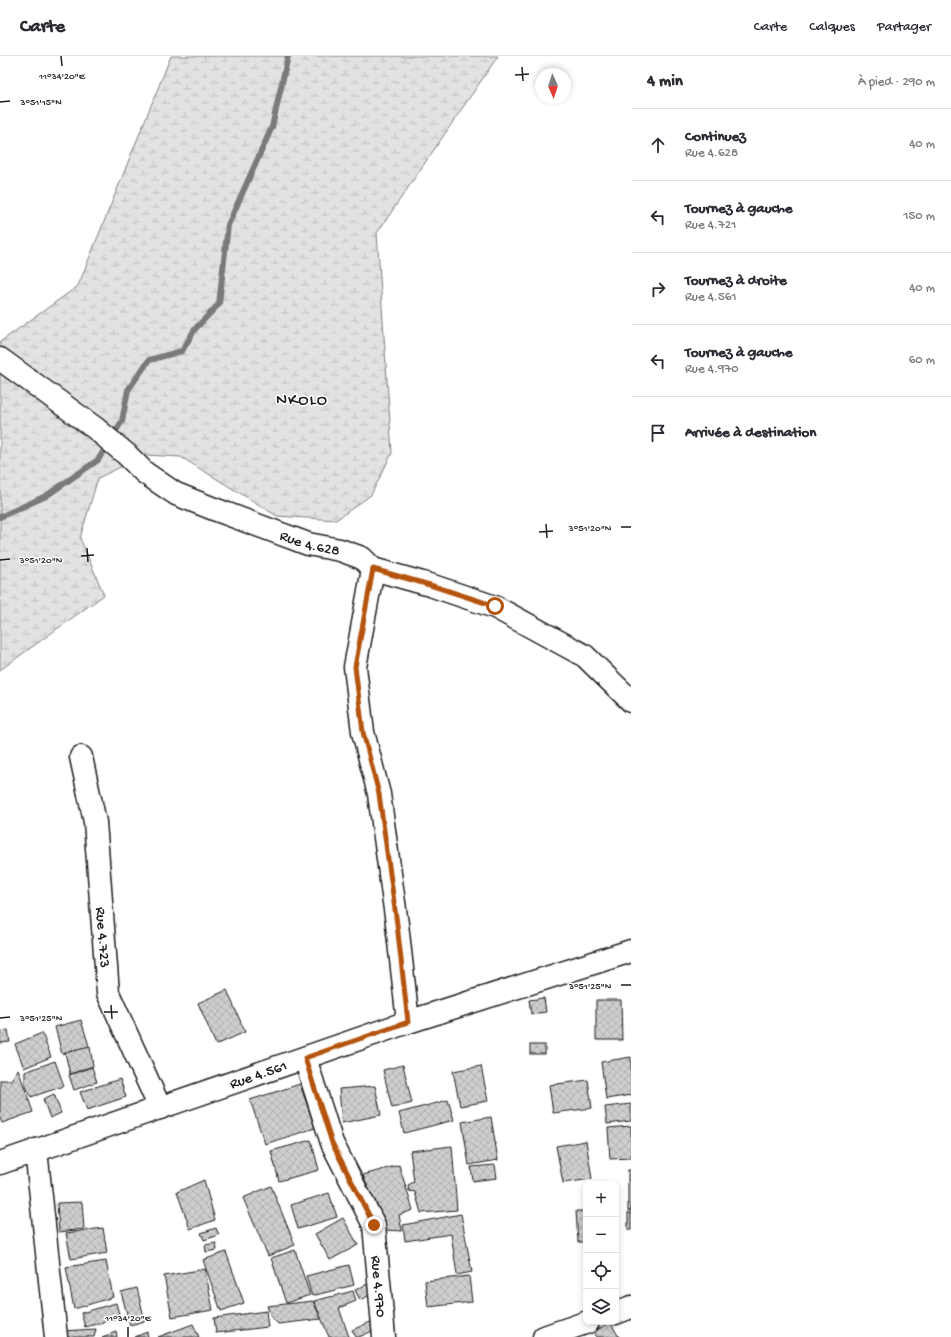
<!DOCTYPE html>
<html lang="fr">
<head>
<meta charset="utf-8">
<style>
  body { margin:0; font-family:"Gochi Hand",sans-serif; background:#f7f7f7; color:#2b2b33 }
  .controls { position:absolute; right:12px; bottom:12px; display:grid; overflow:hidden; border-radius:8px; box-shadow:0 2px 6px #0003 }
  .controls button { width:36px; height:36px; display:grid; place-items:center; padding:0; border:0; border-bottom:1px solid #e1e1e2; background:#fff; color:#2b2b33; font:20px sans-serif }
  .compass { position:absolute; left:535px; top:12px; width:36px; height:36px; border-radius:50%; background:#fff; box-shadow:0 2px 6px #0003; rotate:177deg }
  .stop { position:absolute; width:12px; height:12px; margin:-9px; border:3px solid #b45309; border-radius:50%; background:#fff }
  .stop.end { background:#b45309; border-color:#fff; box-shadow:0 1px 4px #0008 }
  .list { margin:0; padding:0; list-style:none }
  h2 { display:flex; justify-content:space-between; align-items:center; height:52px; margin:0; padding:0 16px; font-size:17px }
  h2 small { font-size:13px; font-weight:400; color:#7c7c81 }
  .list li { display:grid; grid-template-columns:26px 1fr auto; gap:12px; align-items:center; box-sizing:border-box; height:72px; padding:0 16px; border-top:1px solid #e1e1e2 }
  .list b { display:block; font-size:15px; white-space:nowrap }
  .list p { margin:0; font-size:13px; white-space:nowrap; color:#7c7c81 }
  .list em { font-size:13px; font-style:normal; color:#7c7c81 }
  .icon { flex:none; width:22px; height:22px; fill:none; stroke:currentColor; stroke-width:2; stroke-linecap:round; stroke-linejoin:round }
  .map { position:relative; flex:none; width:631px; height:1281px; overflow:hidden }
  header { display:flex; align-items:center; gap:24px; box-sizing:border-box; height:56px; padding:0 20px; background:#fff; border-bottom:1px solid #e1e1e2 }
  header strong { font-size:19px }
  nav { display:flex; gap:22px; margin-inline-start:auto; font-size:14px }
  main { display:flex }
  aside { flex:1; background:#fff }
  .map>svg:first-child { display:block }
  .wetland { fill:url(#wetland-marsh); stroke:#7f7f7f }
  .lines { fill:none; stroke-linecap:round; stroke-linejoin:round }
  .stream { stroke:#7a7a7a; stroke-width:6 }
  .building { fill:url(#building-cross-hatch); stroke:#1c1c1c }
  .street-casing { stroke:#1c1c1c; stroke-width:25 }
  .secondary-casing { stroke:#1c1c1c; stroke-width:25 }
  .street { stroke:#fff; stroke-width:22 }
  .secondary { stroke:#fff; stroke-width:22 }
  .route { stroke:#b45309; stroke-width:5 }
  .ticks { fill:none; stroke:#1c1c1c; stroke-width:1.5 }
  .labels { text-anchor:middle; stroke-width:3; stroke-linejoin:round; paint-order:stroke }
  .street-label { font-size:15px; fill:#1c1c1c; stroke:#fff }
  .quarter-label { font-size:17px; letter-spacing:1px; fill:#1c1c1c; stroke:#fff }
  .ticks-label { font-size:10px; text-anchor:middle; fill:#1c1c1c; stroke:#fff; stroke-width:3; stroke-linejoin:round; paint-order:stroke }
</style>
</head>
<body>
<header>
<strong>Carte</strong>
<nav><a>Carte</a><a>Calques</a><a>Partager</a></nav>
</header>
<main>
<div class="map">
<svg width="631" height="1281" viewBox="0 0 631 1281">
  <defs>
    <pattern id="wetland-marsh" width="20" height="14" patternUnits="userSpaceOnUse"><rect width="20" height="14" fill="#e2e2e2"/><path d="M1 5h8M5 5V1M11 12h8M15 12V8" fill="none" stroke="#c1c1c1"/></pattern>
    <pattern id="building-cross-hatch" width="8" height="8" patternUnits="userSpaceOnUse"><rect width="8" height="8" fill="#cecece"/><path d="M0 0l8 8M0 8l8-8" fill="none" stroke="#b0b0b0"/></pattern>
  </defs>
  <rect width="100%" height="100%" fill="#fff"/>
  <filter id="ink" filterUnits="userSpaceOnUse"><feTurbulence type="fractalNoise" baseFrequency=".025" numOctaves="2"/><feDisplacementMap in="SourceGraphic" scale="8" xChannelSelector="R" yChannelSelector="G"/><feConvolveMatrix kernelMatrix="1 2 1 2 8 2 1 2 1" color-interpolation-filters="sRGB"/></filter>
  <g filter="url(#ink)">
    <polygon class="wetland" points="171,0 498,0 377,177 392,397 371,439 336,464 277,460 181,401 145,399 98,422 80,482 104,539 0,614 0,286 78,230"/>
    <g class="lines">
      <polyline class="stream" points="0,461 46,440 98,404 122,365 128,334 149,304 182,295 195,273 219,248 228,169 272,71 288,0"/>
    </g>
    <g class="building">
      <polygon points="227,934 245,976 216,989 198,947"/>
      <polygon points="544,942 546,956 531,958 529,944"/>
      <polygon points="596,944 621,944 622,984 596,984"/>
      <polygon points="81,964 89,990 62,998 55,971"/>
      <polygon points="8,974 10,986 0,987 0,975"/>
      <polygon points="42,977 51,1001 24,1012 15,988"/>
      <rect x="530" y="989" width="15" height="9"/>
      <polygon points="90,991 93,1010 70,1018 65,997"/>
      <polygon points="631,1001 631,1039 606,1043 601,1006"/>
      <polygon points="55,1005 64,1030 31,1041 25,1028 25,1016"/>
      <polygon points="403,1009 412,1047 392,1052 383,1014"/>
      <polygon points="481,1010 488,1045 460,1050 453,1015"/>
      <polygon points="92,1011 97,1026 74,1034 69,1019"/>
      <polygon points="18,1013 33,1056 2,1067 0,1062 0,1024 11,1024"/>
      <polygon points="120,1023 126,1041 87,1054 80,1036"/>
      <polygon points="588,1024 592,1052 553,1057 549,1029"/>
      <polygon points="300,1028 315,1072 265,1088 250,1044"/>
      <polygon points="375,1030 381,1059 342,1067 339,1033"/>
      <polygon points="54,1038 61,1057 50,1062 43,1043"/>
      <polygon points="448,1044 454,1064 404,1077 399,1057"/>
      <polygon points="631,1048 631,1065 607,1068 605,1051"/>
      <polygon points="491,1061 498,1104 469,1109 462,1066"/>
      <polygon points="631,1070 631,1102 610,1103 608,1072"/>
      <polygon points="311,1084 319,1114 279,1125 271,1095"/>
      <polygon points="586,1085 592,1123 563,1127 556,1090"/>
      <polygon points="452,1090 457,1154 421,1157 415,1136 409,1135 408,1129 414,1126 410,1095"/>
      <polygon points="399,1109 413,1154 399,1159 402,1175 384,1174 363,1119"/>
      <polygon points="495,1109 497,1122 473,1125 471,1111"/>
      <rect x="628" y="1114" width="3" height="41"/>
      <polygon points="204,1124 215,1164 190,1173 177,1136"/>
      <polygon points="271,1130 295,1189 268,1200 243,1142"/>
      <polygon points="329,1137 337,1161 298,1173 291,1149"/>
      <polygon points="82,1146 84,1173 59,1176 57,1147"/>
      <polygon points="576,1155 586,1155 586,1186 578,1186"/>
      <rect x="628" y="1157" width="3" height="17"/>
      <polygon points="461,1158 472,1216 457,1219 451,1178 405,1185 403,1169"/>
      <polygon points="343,1162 358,1189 330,1204 315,1178"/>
      <polygon points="103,1172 107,1197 71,1203 66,1177"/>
      <polygon points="216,1172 219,1179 204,1184 201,1177"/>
      <polygon points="216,1187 217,1194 206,1196 205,1189"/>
      <polygon points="295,1194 310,1239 286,1247 271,1202"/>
      <polygon points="226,1196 244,1247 221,1255 203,1204"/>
      <polygon points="106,1205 113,1241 74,1253 66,1211"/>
      <polygon points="349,1209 354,1229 312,1240 306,1220"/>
      <polygon points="205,1213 213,1254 172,1261 164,1220"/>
      <polygon points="386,1219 390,1229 360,1244 355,1234"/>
      <polygon points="469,1220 472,1246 428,1251 425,1225"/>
      <polygon points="137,1232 145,1265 130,1269 121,1236"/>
      <polygon points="353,1235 356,1245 339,1252 349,1281 329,1281 314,1245"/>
      <polygon points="313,1245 321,1263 278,1268 271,1261 267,1250"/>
      <polygon points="116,1247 120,1262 85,1271 81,1257"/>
      <polygon points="266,1255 268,1271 216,1277 214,1262"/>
      <polygon points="375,1264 379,1272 359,1281 356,1281 352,1274"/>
      <polygon points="610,1266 619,1281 597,1281 594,1276"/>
      <polygon points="193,1268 199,1281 158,1281"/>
      <polygon points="96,1273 94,1281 62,1281 62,1275"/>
      <polygon points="116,1276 117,1281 102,1281"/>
      <polygon points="147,1276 148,1281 135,1281"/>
    </g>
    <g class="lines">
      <g class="street-casing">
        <g id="street">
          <path id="s1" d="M0,303l95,69 31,26 19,19 31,21 38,15 94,35 32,6 22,8 11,11 57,16 65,22 90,49 46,45"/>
          <polyline points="373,513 355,611 363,676 379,738 397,868 408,966"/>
          <path id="s2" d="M81,701l14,65 13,171 52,115"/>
          <path id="s3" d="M305,1002l27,85 42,82 10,112"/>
          <polyline points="36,1094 56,1281"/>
          <polyline points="616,1257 631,1251"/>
          <polyline points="544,1281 588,1266"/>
        </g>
      </g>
      <g class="secondary-casing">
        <g id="secondary">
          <path id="s4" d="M0,1107l408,-141 223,-71"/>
        </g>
      </g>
      <use href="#street" class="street"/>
      <use href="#secondary" class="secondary"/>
    </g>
  </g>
  <g class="lines" filter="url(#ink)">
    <polyline class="route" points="374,1169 332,1087 305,1002 408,966 397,868 379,738 363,676 355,611 373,513 430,529 495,550"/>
  </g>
  <path class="ticks" d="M61,0l1,10M522,11l1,14M515,19l14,-1M0,46l10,-1M546,468l1,14M621,471h10M539,476l14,-1M87,492l1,14M81,500l13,-1M0,504l10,-1M621,929h10M111,949l1,14M104,956h14M0,962l10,-1M128,1271v10"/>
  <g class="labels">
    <g class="street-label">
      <text dy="5" stroke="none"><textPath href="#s1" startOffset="365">Rue 4.628</textPath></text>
      <text dy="5" stroke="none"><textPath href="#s2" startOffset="182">Rue 4.723</textPath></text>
      <text dy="5" stroke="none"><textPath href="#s4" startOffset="273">Rue 4.561</textPath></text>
      <text dy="5" stroke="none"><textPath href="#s3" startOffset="243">Rue 4.970</textPath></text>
    </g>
    <g class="quarter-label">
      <text x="302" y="348">NKOLO</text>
    </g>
  </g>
  <g class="ticks-label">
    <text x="62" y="23">11°34'20"E</text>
    <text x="41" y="49">3°51'15"N</text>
    <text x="590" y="475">3°51'20"N</text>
    <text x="41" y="507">3°51'20"N</text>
    <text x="590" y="933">3°51'25"N</text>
    <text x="41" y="965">3°51'25"N</text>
    <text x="128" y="1265">11°34'20"E</text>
  </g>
</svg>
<div class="controls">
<button>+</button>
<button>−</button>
<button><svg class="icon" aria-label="locate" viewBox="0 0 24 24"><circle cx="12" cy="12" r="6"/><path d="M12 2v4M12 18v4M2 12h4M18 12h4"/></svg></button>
<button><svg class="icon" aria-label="layers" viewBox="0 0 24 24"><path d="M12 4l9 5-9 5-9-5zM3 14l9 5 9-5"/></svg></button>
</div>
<svg class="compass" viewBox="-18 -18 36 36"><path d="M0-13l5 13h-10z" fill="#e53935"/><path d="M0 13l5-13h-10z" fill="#7c7c81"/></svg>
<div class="stop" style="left:495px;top:550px"></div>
<div class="stop end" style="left:374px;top:1169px"></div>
</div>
<aside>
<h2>4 min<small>À pied · 290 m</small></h2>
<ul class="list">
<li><svg class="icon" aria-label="ahead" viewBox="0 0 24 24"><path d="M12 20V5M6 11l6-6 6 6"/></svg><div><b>Continuez</b><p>Rue 4.628</p></div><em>40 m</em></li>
<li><svg class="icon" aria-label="left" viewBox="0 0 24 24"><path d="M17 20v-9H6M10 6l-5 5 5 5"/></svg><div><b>Tournez à gauche</b><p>Rue 4.721</p></div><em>150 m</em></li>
<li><svg class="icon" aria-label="right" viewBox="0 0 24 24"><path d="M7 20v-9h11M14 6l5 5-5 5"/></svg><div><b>Tournez à droite</b><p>Rue 4.561</p></div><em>40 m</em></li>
<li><svg class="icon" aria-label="left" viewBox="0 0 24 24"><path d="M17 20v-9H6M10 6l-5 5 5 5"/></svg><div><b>Tournez à gauche</b><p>Rue 4.970</p></div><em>60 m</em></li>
<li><svg class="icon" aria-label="arrive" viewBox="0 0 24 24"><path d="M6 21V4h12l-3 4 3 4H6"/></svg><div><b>Arrivée à destination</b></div></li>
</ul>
</aside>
</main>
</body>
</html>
